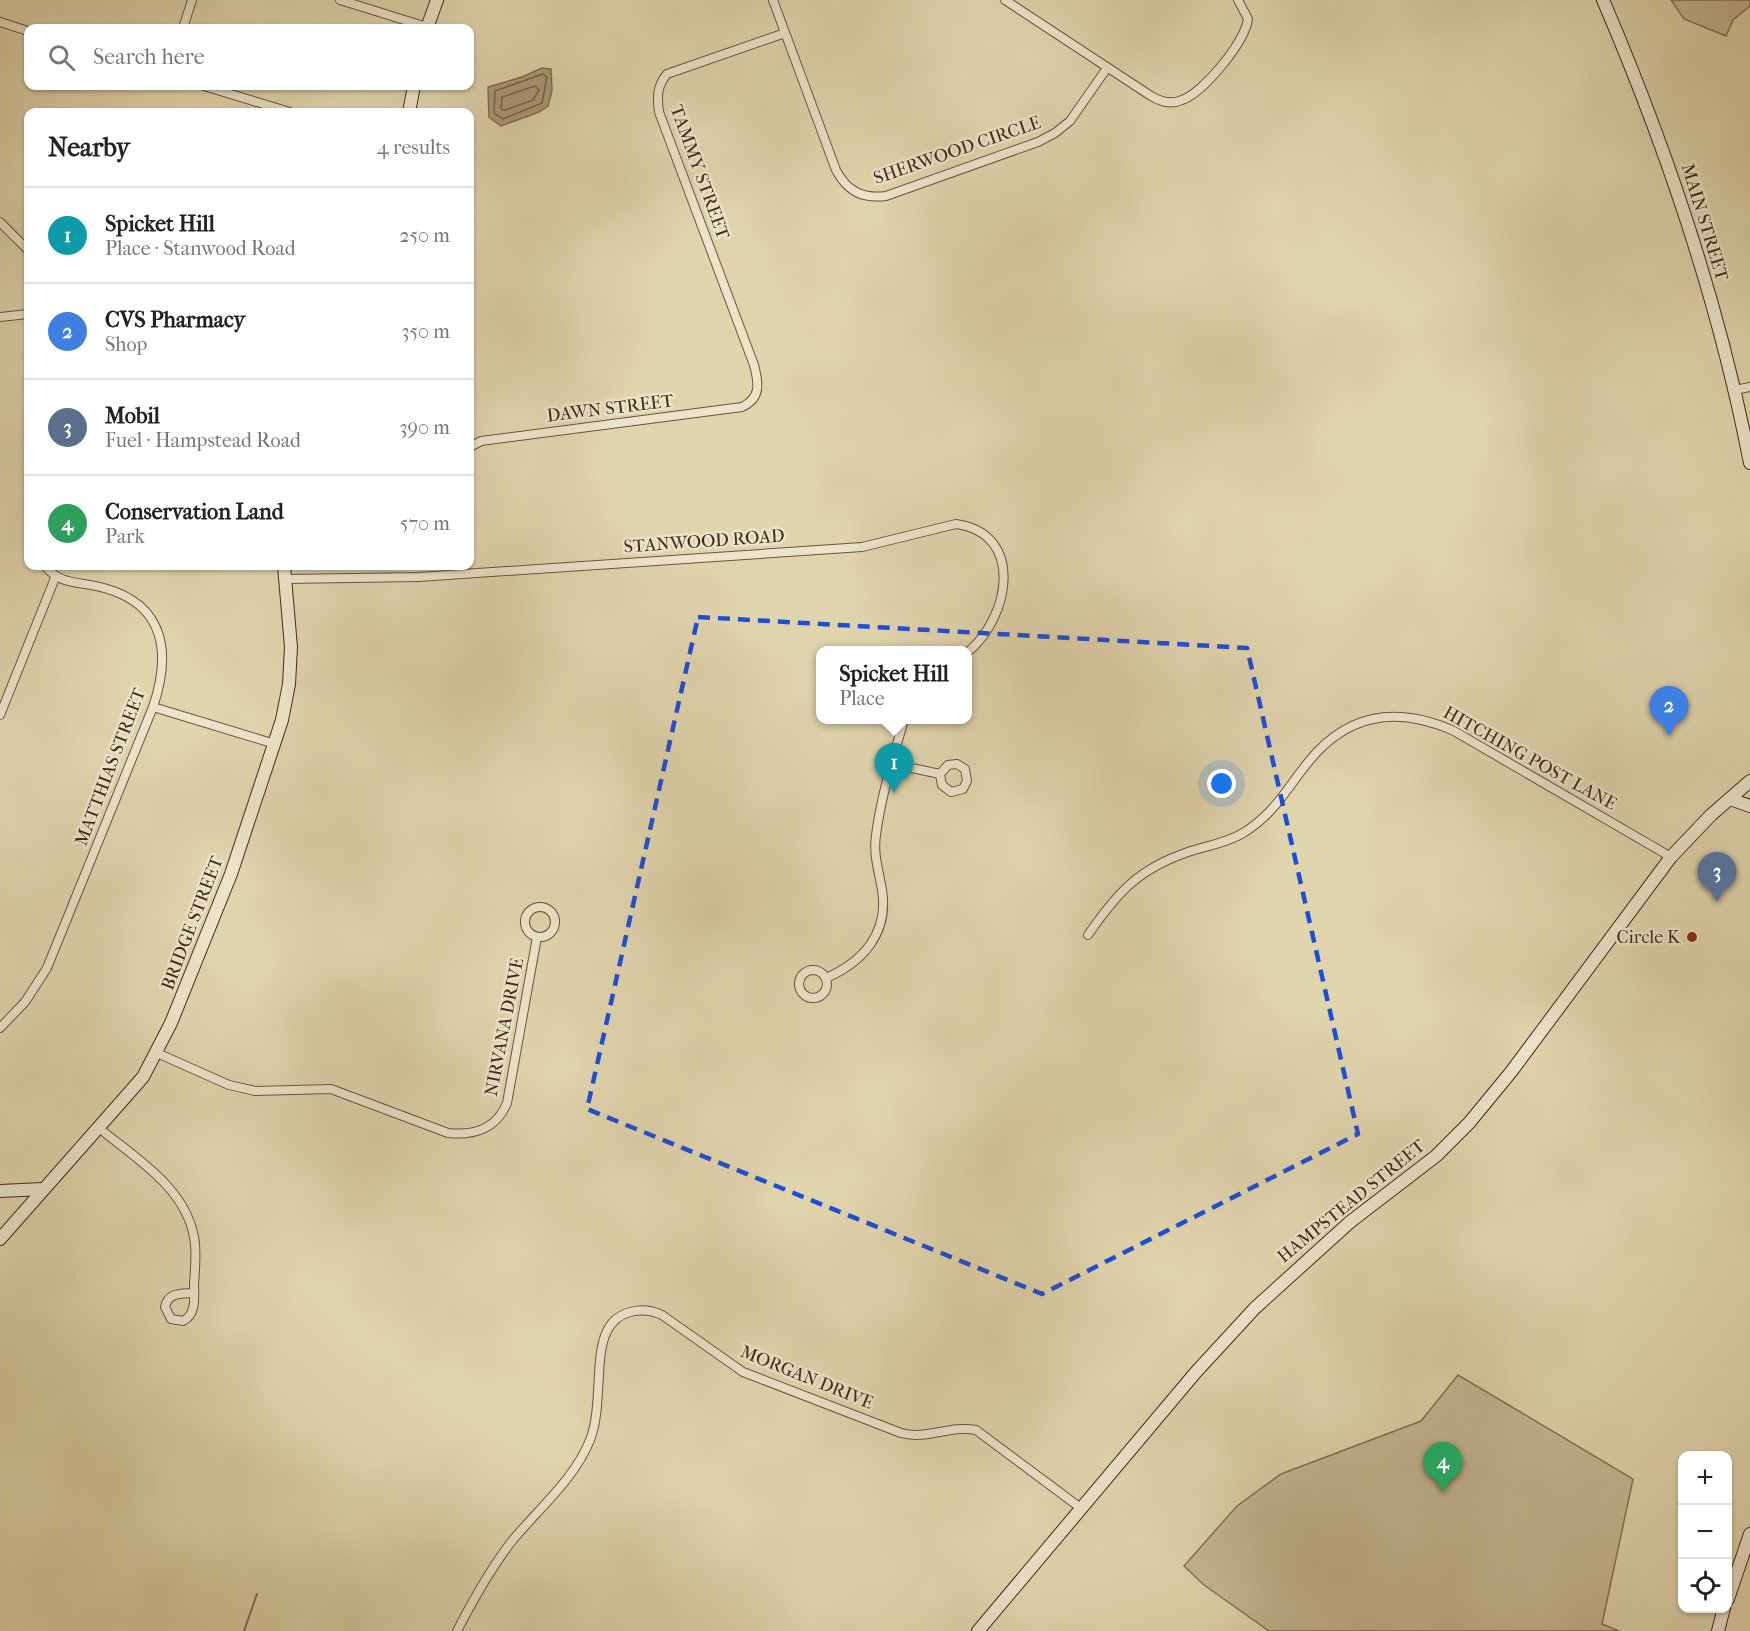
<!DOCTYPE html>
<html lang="en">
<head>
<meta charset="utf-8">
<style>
  body { margin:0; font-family:"IM FELL French Canon",serif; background:#f6f6f6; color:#222 }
  .controls { position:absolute; right:18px; bottom:18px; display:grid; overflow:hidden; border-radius:12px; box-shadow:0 2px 4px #0004 }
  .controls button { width:54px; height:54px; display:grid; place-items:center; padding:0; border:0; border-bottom:2px solid #e0e0e0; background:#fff; color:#222; font:30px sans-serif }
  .you { position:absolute; left:1222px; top:784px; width:21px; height:21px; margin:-15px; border:4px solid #fff; border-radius:50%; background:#1a73e8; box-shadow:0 0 0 9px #1a73e833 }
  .badge { display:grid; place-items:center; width:39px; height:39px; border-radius:50%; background:#ea580c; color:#fff; font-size:20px; font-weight:700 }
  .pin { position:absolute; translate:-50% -50px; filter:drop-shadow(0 2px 3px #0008) }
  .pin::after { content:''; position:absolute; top:32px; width:21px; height:18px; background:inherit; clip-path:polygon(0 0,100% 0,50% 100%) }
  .popup { position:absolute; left:816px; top:646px; width:156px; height:78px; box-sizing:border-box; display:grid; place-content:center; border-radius:12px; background:#fff; filter:drop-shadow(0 2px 4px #0005); font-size:20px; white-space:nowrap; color:#767676 }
  .popup b { font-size:22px; color:#222 }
  .popup::after { content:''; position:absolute; left:50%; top:100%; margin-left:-12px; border:12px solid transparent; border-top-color:#fff }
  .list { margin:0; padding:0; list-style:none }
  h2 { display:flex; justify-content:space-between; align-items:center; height:78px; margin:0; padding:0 24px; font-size:26px }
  h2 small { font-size:20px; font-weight:400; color:#767676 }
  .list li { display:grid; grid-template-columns:39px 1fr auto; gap:18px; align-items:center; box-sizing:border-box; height:96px; padding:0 24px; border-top:2px solid #e0e0e0 }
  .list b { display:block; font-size:22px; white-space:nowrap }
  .list p { margin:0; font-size:20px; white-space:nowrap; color:#767676 }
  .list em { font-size:20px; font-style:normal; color:#767676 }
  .icon { flex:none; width:33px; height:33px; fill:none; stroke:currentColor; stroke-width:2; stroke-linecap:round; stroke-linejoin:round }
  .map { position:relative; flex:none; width:1750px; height:1631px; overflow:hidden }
  .search { position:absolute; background:#fff; box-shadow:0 2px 4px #0004; left:24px; top:24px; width:450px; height:66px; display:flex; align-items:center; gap:15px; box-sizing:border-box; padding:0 21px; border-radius:12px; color:#767676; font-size:22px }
  .panel { position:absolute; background:#fff; box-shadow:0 2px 4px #0004; left:24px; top:108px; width:450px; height:462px; border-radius:12px }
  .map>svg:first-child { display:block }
  .green { fill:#c6b794; stroke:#866f56; stroke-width:1.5 }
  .water { fill:#ac997b; stroke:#836b54; stroke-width:1.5 }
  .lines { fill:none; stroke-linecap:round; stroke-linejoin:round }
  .shore { stroke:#79604a; stroke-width:1.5 }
  .stream { stroke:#836b54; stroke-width:2 }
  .street-casing { stroke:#6c523e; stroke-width:10 }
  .secondary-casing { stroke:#462719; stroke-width:14 }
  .street { stroke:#ebe3ca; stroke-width:8 }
  .secondary { stroke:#ebe3ca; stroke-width:12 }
  .marked { fill:none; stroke:#1d4ed8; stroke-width:4.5; stroke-dasharray:12 8; stroke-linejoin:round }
  .poi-dot { fill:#8f2418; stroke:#ebe3ca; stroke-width:2 }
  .labels { text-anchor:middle; stroke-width:5; stroke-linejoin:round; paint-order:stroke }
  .street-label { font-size:18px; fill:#462719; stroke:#ebe3ca }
  .poi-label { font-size:18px; fill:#462719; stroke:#ebe3ca; text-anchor:end }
</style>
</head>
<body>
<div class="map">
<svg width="1750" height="1631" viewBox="0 0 1750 1631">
  <rect width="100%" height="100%" fill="#e0d4ad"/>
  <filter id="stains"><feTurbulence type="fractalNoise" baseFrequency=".00333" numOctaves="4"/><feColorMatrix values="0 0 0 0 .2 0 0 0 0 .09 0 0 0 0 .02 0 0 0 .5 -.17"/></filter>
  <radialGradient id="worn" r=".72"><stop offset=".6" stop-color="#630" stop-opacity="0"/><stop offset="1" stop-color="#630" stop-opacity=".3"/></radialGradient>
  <g class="green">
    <polygon points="1671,0 1750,0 1750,6 1733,20 1726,36 1684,19"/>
    <polygon points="1458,1375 1633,1479 1602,1624 1619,1631 1269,1631 1204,1585 1184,1566 1237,1506 1281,1474 1421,1421"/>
  </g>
  <polygon class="water" points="542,68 551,69 552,91 548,106 539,112 501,126 489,117 488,87 522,77"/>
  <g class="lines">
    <g class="shore">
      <polygon points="543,74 547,77 542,103 503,119 494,113 495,91"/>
      <polygon points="535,86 539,90 533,100 505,110 501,109 502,97"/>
    </g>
    <polyline class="stream" points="244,1631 257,1594"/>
    <g class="street-casing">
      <g id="street">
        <polyline points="340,0 427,27"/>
        <path d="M773,0l63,170c11,21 26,29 50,26l152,-54 17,-9 15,-12 37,-53"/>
        <path d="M1005,0l146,96c10,6 20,9 31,4 22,-8 63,-58 66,-81l-10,-19"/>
        <polyline points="0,22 28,31"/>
        <polyline points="183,28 192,0"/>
        <polyline points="204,86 290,112"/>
        <polyline points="0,222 28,250"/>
        <polyline points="0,317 28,314"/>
        <polyline points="1735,390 1750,387"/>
        <path d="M470,447l11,-6 261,-34c19,-9 17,-23 12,-42l-95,-253c-2,-16 -2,-26 8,-38l118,-41"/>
        <path d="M286,579l133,-2 443,-30 94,-23c70,10 53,94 12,128"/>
        <polyline points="153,707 275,744"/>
        <polyline points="0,715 55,578"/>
        <polyline points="893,764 940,774 948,765 957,764 965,769 967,781 963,789 951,792 942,785 940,774"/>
        <circle cx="540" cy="922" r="15"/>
        <path d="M1088,935c29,-42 50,-66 100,-83 18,-6 39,-9 55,-19 36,-22 47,-52 74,-81 40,-42 87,-43 137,-21l217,126"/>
        <circle cx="813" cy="984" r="14"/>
        <path d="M826,978c37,-16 63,-45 56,-88 -3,-19 -9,-35 -6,-55 5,-38 17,-78 28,-115"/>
        <path d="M0,1028l25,-26 22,-34 106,-261c18,-53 13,-102 -49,-119 -24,-7 -43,-2 -59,-22"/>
        <path d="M157,1053l72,32 26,6 76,-2 117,44c27,3 49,-5 59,-30l30,-166"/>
        <path d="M99,1128c36,30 86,59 95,109 3,15 1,32 0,47 0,13 3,30 -11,37l-12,-2 -6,-12c3,-15 16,-13 29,-14"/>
        <path d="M457,1631c16,-31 33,-62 55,-90 27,-33 62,-61 78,-101 13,-33 4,-83 17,-109 10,-21 36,-25 55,-16l81,57 158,61c25,7 49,-8 75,-3l106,79"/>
      </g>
    </g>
    <g class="secondary-casing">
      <g id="secondary">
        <path d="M1603,0c64,149 116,303 147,463"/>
        <polyline points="427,28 437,0"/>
        <polyline points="409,112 414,86"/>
        <polyline points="1730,799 1750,806"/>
        <polyline points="0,1191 43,1189"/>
        <polyline points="0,1239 143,1077 171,1023 231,874 282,720 289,684 291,647 284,566"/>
        <polyline points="1728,1599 1750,1534"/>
        <polyline points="978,1631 1196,1372 1255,1308 1350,1222 1436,1156 1469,1123 1511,1072 1671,857 1711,815 1750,781"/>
        <polyline points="1718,1631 1724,1608"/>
      </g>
    </g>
    <use href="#street" class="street"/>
    <use href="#secondary" class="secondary"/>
  </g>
  <path class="marked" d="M698,617l549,31 111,486 -316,160 -455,-185z"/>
  <circle class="poi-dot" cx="1692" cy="937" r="6"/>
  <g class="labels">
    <g class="street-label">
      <text transform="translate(957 150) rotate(-19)" y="6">SHERWOOD CIRCLE</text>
      <text transform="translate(700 172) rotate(70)" y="6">TAMMY STREET</text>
      <text transform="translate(1705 222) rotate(73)" y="6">MAIN STREET</text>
      <text transform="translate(610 408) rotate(-7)" y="6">DAWN STREET</text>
      <text transform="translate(704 541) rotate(-4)" y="6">STANWOOD ROAD</text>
      <text transform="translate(1530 758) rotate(29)" y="6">HITCHING POST LANE</text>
      <text transform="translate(110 767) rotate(-69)" y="6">MATTHIAS STREET</text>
      <text transform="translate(192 923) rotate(-69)" y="6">BRIDGE STREET</text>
      <text transform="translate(504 1027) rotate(-79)" y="6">NIRVANA DRIVE</text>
      <text transform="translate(1351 1201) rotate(-39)" y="6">HAMPSTEAD STREET</text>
      <text transform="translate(807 1377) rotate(22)" y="6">MORGAN DRIVE</text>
    </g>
    <g class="poi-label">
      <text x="1680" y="943">Circle K</text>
    </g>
  </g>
  <rect width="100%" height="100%" filter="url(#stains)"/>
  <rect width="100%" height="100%" fill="url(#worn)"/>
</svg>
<div class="controls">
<button>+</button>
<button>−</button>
<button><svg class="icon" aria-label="locate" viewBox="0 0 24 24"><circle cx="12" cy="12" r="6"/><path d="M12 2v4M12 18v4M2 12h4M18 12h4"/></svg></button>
</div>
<div class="you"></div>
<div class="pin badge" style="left:894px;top:793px;background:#0f9aa8">1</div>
<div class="popup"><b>Spicket Hill</b>Place</div>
<div class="pin badge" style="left:1669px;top:736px;background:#3f7fe0">2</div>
<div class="pin badge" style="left:1717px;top:902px;background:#5c6f8a">3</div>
<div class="pin badge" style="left:1443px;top:1492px;background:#2e9e5b">4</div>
<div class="search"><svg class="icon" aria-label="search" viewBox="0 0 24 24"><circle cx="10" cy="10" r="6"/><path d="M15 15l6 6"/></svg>Search here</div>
<section class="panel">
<h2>Nearby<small>4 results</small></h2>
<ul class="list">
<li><span class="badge" style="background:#0f9aa8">1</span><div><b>Spicket Hill</b><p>Place · Stanwood Road</p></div><em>250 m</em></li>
<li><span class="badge" style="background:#3f7fe0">2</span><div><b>CVS Pharmacy</b><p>Shop</p></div><em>350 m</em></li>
<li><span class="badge" style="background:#5c6f8a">3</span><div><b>Mobil</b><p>Fuel · Hampstead Road</p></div><em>390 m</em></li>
<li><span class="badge" style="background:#2e9e5b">4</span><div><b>Conservation Land</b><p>Park</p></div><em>570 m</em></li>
</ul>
</section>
</div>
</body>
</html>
